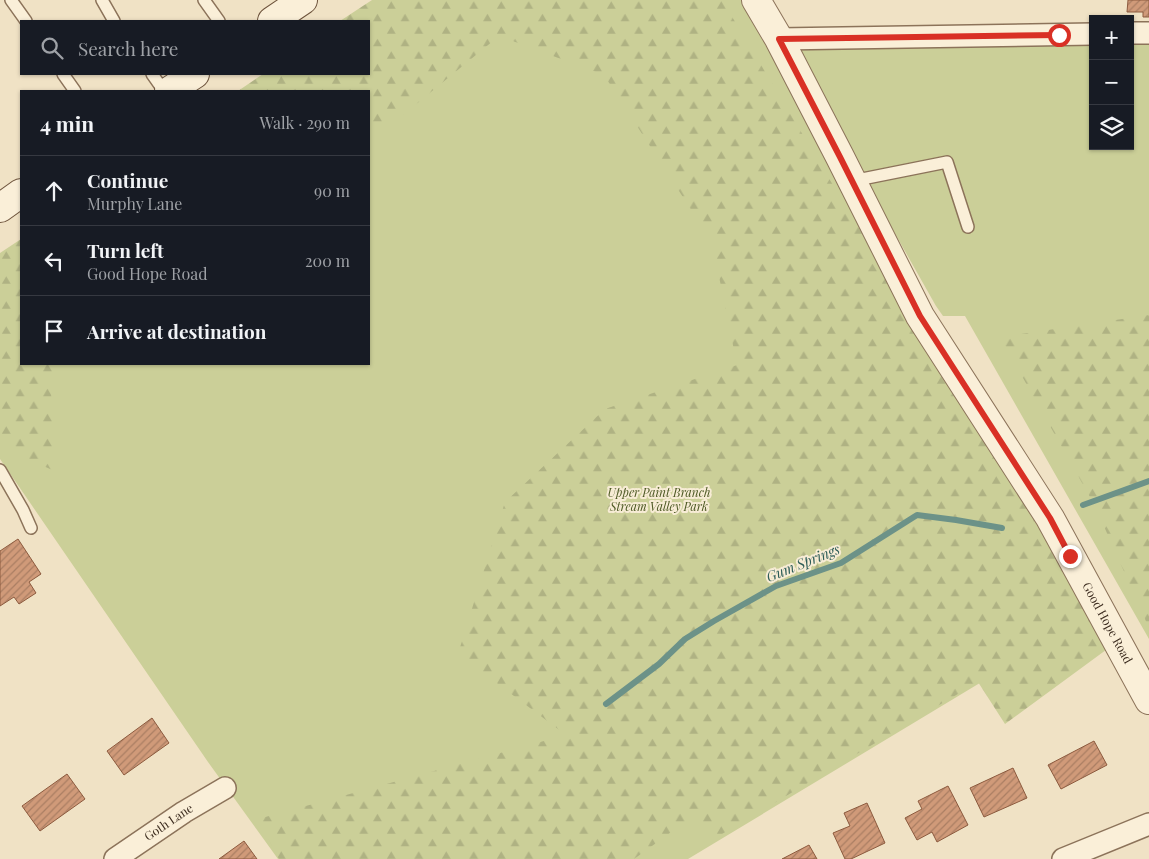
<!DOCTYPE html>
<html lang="en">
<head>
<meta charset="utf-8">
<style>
  body { margin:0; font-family:"Playfair Display",serif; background:#242831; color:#f1f3f6 }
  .controls { position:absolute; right:15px; top:15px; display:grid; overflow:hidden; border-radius:0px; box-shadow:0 1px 4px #0004 }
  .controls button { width:45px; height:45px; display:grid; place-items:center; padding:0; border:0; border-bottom:1px solid #363941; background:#171b24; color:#f1f3f6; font:25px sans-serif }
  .stop { position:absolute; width:15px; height:15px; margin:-11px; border:4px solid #d93025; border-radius:50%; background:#fff }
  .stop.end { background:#d93025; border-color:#fff; box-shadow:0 1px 5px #0008 }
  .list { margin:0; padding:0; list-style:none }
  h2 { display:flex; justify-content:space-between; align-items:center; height:65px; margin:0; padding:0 20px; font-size:21px }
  h2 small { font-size:16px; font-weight:400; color:#9ea1a6 }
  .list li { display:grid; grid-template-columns:32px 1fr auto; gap:15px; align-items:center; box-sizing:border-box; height:70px; padding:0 20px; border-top:1px solid #363941 }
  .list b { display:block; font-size:19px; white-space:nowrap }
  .list p { margin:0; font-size:16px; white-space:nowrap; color:#9ea1a6 }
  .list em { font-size:16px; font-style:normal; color:#9ea1a6 }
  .icon { flex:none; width:28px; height:28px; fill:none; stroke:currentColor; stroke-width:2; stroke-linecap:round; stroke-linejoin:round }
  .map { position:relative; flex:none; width:1149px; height:859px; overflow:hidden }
  .search { position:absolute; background:#171b24; box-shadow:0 1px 4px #0004; left:20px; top:20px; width:350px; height:55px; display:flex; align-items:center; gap:12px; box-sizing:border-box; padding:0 18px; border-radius:0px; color:#9ea1a6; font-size:19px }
  .panel { position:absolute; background:#171b24; box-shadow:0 1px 4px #0004; left:20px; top:90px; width:350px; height:275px; border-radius:0px }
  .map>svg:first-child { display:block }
  .green { fill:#cbcf98 }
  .forest { fill:url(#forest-firs) }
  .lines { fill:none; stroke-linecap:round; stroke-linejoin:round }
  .stream { stroke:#6c9288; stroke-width:6 }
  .building { fill:url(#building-hatch); stroke:#8c5a3e }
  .service-casing { stroke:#8c735a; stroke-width:14 }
  .minor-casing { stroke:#8c735a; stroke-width:24 }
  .tertiary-casing { stroke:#8c735a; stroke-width:30 }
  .secondary-casing { stroke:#6e543d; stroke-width:30 }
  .service { stroke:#faefd8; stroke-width:11 }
  .minor { stroke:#faefd8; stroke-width:21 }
  .tertiary { stroke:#faefd8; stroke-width:28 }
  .secondary { stroke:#faefd8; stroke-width:28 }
  .route { stroke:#d93025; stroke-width:6 }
  .labels { text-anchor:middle; stroke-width:4; stroke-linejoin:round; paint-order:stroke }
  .park-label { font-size:12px; font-style:italic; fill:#4d5924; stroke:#f7ecd5 }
  .street-label { font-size:12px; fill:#3b2b1e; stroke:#f7ecd5 }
  .water-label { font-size:14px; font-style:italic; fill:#2d5c57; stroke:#f7ecd5 }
</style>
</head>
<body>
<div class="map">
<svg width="1149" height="859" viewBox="0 0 1149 859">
  <defs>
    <pattern id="forest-firs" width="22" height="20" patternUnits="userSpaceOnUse" patternTransform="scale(1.25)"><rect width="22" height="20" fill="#cbcf98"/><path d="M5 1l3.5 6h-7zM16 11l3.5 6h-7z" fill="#afb283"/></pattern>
    <pattern id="building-hatch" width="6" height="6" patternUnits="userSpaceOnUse" patternTransform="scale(1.25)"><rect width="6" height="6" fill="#d09a79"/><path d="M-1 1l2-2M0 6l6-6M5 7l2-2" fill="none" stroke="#aa7e63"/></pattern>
  </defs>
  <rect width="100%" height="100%" fill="#f0e2c5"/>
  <g class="green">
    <polygon points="374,0 747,0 1072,577 1071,628 688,859 278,859 208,762 0,459 0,262 21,364 369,364 369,21"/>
    <polygon points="1149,43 1149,639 965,316 943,316 936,306 790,48 1093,44 1093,146 1130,146 1130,44"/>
  </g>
  <g class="forest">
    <polygon points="372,0 722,0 1110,647 1005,724 978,682 712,840 692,817 634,859 279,859 258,819 566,735 458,654 505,502 605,409 737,365 712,242 604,75 499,36 369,143 369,91 238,91 263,74 369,74 369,21 340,21"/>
    <polygon points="21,239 21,364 70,364 50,377 57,472 0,447 0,253"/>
    <polygon points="1149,315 1149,628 1095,506 1000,337"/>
  </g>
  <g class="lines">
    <g class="stream">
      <polyline points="1083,505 1149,481"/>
      <polyline points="606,704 659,664 685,639 714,621 776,586 841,563 917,515 956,520 1002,528"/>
    </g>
  </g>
  <g class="building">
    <polygon points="1128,0 1149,0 1149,17 1143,17 1143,12 1127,12"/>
    <polygon points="18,539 41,574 29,582 36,593 19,604 14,597 0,606 0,551"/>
    <polygon points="152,718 169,743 124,775 107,751"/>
    <polygon points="1094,741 1107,765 1061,789 1048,765"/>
    <polygon points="1013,768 1027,798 984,817 970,788"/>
    <polygon points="67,774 85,799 40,831 22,806"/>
    <polygon points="948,786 968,825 937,842 932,832 917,840 905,818 922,809 918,801"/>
    <polygon points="867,803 885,843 851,859 845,859 833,833 850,826 844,813"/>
    <polygon points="244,841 257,859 219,859"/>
    <polygon points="809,845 817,859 782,859"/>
  </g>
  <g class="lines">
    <g class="service-casing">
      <g id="service">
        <polyline points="11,0 26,21"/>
        <polyline points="102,0 114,21"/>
        <polyline points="204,0 219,21"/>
        <polyline points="63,74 75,91"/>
        <polyline points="152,74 164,91"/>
        <polyline points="852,181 947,162 968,227"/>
        <polyline points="0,470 23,510 31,528"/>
      </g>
    </g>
    <g class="minor-casing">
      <g id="minor">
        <polyline points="1130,33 1149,33"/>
        <polyline points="779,39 1093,34"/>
        <path id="s1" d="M115,859l69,-47 41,-24"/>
        <polyline points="1063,859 1149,824"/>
      </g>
    </g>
    <g class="tertiary-casing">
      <g id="tertiary">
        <path id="s2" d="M756,0l23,39 61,118 80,159 130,202 99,182"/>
      </g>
    </g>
    <g class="secondary-casing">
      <g id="secondary">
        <polyline points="272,21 303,0"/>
        <polyline points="169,91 195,74"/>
        <polyline points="0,208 21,193"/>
      </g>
    </g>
    <use href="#service" class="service"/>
    <use href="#minor" class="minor"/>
    <use href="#tertiary" class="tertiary"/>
    <use href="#secondary" class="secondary"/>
  </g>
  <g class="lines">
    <polyline class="route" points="1059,35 779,39 840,157 920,316 1050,518 1070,556"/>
  </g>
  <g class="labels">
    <g class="park-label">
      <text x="659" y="497">Upper Paint Branch<tspan x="659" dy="14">Stream Valley Park</tspan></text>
    </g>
    <g class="street-label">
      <text dy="4" stroke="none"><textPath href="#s2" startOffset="716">Good Hope Road</textPath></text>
      <text dy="4" stroke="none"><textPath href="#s1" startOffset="65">Goth Lane</textPath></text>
    </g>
    <g class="water-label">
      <text transform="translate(803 563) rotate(-22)" y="5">Gum Springs</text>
    </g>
  </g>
</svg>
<div class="controls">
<button>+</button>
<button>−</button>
<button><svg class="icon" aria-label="layers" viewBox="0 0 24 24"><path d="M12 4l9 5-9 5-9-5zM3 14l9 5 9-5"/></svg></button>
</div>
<div class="stop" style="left:1059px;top:35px"></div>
<div class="stop end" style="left:1070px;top:556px"></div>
<div class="search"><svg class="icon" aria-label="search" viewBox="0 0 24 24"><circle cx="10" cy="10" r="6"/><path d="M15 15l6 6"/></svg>Search here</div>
<section class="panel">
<h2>4 min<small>Walk · 290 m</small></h2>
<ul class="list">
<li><svg class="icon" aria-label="ahead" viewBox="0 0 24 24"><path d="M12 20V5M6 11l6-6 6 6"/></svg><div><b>Continue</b><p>Murphy Lane</p></div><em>90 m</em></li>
<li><svg class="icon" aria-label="left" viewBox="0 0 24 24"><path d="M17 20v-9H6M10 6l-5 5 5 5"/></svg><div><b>Turn left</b><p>Good Hope Road</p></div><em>200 m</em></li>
<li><svg class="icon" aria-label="arrive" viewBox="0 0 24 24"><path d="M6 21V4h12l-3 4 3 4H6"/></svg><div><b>Arrive at destination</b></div></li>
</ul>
</section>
</div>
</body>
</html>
